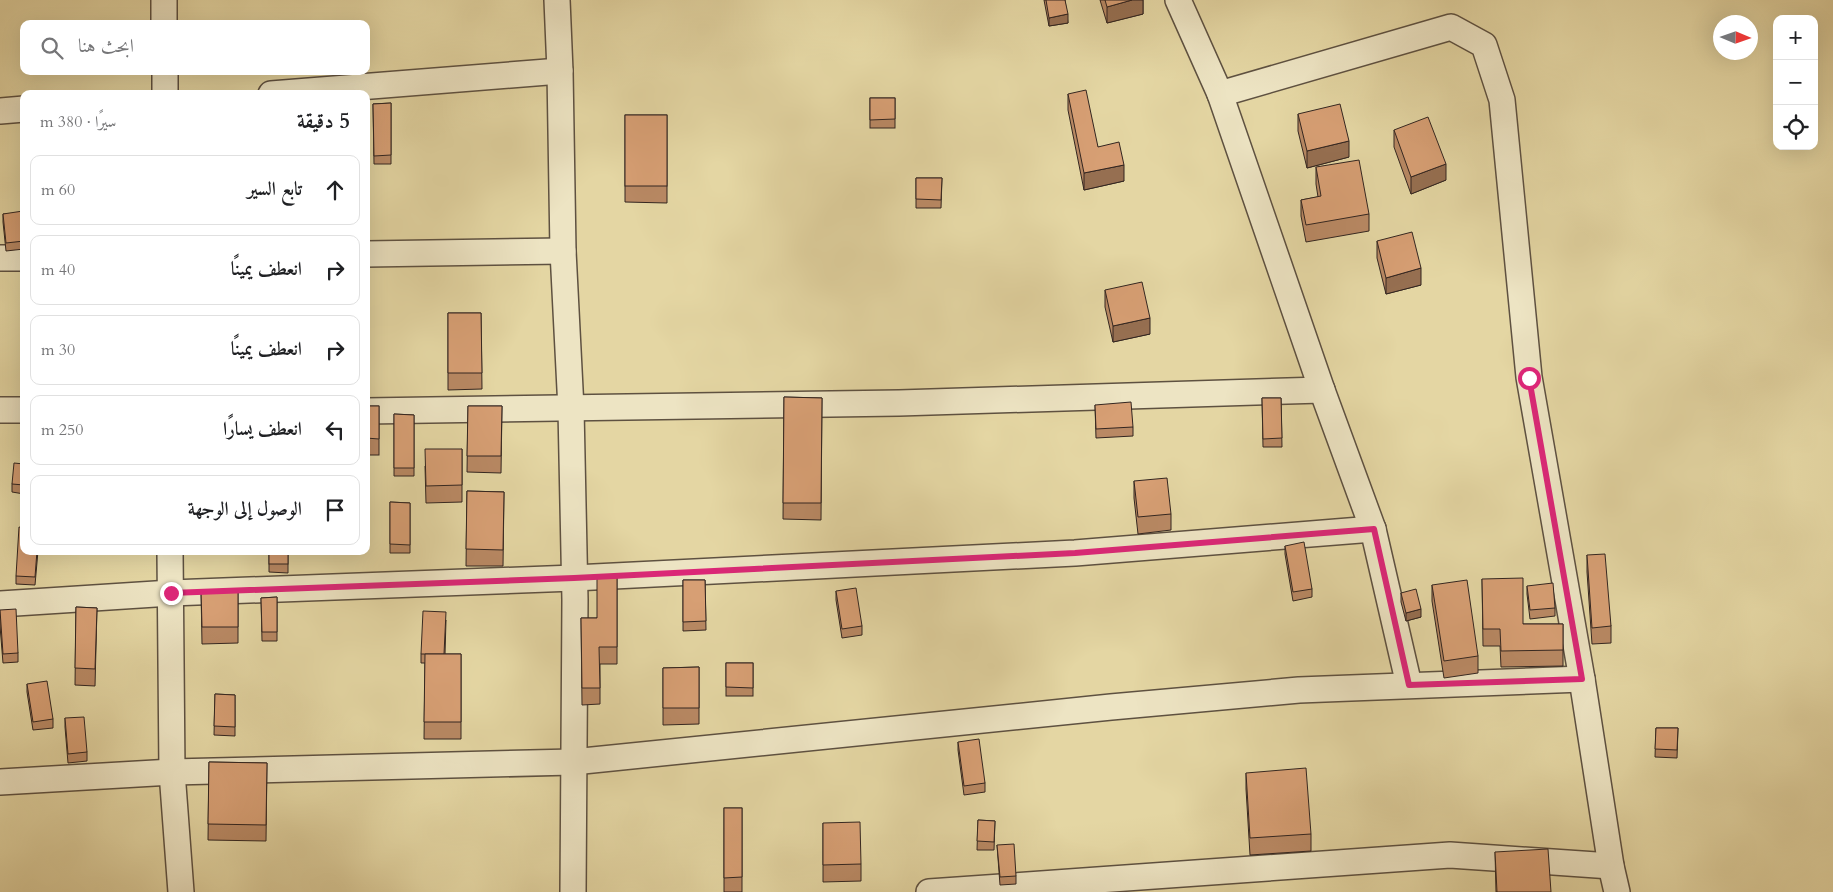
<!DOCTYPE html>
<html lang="ar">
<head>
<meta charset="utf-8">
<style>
  body { margin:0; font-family:Cardo,Amiri,serif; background:#f2f2f2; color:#202124; direction:rtl }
  .controls { position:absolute; right:15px; top:15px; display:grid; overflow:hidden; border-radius:10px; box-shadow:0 5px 20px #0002 }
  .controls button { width:45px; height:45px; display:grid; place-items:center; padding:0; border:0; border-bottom:1px solid #e0e0e0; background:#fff; color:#202124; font:25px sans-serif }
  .compass { position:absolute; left:1713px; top:15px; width:45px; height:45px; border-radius:50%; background:#fff; box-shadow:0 5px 20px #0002; rotate:92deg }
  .stop { position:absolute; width:15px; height:15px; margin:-11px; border:4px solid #db2777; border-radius:50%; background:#fff }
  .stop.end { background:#db2777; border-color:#fff; box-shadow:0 1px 5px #0008 }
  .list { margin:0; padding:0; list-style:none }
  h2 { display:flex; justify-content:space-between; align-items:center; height:65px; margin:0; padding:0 20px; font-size:21px }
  h2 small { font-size:16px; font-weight:400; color:#757577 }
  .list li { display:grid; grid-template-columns:32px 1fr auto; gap:15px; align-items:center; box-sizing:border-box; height:70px; margin:0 10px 10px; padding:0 10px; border:1px solid #e0e0e0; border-radius:10px }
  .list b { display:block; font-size:19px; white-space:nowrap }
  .list em { font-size:16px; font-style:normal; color:#757577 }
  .icon { flex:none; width:28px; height:28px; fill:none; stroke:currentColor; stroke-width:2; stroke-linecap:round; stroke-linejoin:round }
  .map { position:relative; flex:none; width:1833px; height:892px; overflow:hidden; direction:ltr }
  .search { position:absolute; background:#fff; box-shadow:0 5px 20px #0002; left:20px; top:20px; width:350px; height:55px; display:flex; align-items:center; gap:12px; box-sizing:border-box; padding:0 18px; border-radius:10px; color:#757577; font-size:19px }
  .panel { position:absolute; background:#fff; box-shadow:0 5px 20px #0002; left:20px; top:90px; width:350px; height:465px; border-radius:10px; direction:rtl }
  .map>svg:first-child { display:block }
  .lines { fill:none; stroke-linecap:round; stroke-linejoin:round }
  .street-casing { stroke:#5e5141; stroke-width:28 }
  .street { stroke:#ede4c3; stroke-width:25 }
  .wall { fill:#b98964; stroke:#322520 }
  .shaded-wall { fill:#966f51; stroke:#322520 }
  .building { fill:#d79f74; stroke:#322520 }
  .route { stroke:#db2777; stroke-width:6 }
</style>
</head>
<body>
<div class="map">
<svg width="1833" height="892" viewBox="0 0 1833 892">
  <rect width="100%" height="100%" fill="#e4d6a3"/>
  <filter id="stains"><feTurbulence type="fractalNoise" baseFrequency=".004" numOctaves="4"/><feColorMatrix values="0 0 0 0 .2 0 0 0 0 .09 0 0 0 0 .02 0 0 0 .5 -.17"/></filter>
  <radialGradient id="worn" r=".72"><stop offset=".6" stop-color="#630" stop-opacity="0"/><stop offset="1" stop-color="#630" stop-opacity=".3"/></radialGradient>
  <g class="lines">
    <g class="street-casing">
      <g id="street">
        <polyline points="164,0 164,24"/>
        <polyline points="557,0 560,71 563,251 571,409 575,600 573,892"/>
        <polyline points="1178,0 1220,94 1322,390 1373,529 1409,685"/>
        <polyline points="165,71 165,94"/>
        <polyline points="271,94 560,71"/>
        <polyline points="1220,94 1451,27 1484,45 1502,100 1529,377 1582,679 1611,866 1617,892"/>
        <polyline points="0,111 24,109"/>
        <polyline points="366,254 563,251"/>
        <polyline points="0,258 24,258"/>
        <polyline points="0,410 24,410"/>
        <polyline points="366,411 899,403 1322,390"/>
        <polyline points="170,551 172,772 181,892"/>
        <polyline points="0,604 171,593 574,578 1075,553 1373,529"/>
        <polyline points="0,782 172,772 573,762 1111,707 1299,690 1582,679"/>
        <polyline points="929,892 1450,855 1611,866"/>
      </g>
    </g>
    <use href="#street" class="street"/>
  </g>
  <g class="wall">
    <polygon points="1044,0 1065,0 1068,23 1049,26"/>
    <polygon points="1100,0 1143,0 1143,14 1107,23"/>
    <polygon points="1068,94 1098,147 1124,181 1084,190 1068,110"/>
    <rect x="870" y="98" width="25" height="30"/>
    <polygon points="391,103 391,164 374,164 373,104"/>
    <polygon points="1298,114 1349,157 1307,168 1298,131"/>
    <polygon points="625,115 667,115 667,203 625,202"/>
    <polygon points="1394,130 1446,180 1411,194 1394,147"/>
    <polygon points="1316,167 1369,214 1369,231 1306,242 1301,216 1301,200 1318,197 1316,184"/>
    <polygon points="916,178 942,178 941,208 916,208"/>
    <polygon points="3,214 24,214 24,249 6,251 3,222"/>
    <polygon points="1377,241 1421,285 1386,294 1377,258"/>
    <polygon points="1105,290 1150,334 1113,342 1105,307"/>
    <polygon points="448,313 481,313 482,389 448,390"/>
    <polygon points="784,397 822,398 821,520 783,519"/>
    <polygon points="1262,398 1281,398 1282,447 1263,447"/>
    <polygon points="1095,405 1133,427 1133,436 1096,438"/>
    <rect x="366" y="406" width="13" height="49"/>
    <polygon points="468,406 502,406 501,473 467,472"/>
    <polygon points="394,414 414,415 414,476 394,476"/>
    <polygon points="462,449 462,502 426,503 425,466"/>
    <polygon points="24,464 24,494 12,492 12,484"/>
    <polygon points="1134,481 1171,514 1171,530 1138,534 1134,498"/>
    <polygon points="467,491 504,492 503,566 466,566"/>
    <polygon points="390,502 410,503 410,553 390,553"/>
    <polygon points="1285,546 1312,589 1312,597 1293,601 1285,554"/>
    <polygon points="38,551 35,585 16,584 16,576"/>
    <polygon points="214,551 247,551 247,554 214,553"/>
    <polygon points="269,551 288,551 288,573 269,572"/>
    <polygon points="1587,555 1611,626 1611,643 1592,644 1587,572"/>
    <polygon points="617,575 617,664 600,664 600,704 582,705 581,618 597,618"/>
    <polygon points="1482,579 1523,624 1563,624 1563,666 1501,667 1500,646 1483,646"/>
    <polygon points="683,580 705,580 706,630 683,631"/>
    <polygon points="1432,585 1478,656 1478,673 1444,678 1432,601"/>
    <polygon points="1527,586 1555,608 1555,616 1530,619 1527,594"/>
    <polygon points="238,589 238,643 202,644 201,590"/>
    <polygon points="836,591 862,626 862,635 842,638 836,600"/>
    <polygon points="1401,593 1421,617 1406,621 1401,602"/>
    <polygon points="277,597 277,641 262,641 261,598"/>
    <polygon points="76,607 97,608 95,686 75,685"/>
    <polygon points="0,610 18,653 18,662 3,663 0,626"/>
    <polygon points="446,620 445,654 461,654 461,739 424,739 425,663 421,663 421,654"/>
    <rect x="726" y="663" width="27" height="33"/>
    <polygon points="699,667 699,724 663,725 663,668"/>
    <polygon points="27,684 53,719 53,728 33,730 27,692"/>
    <polygon points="215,694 235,695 235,736 214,735"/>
    <polygon points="65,718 87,752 87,761 68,763 65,727"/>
    <polygon points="1656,728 1678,728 1677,758 1655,757"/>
    <polygon points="958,742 985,783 985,792 964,795 958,750"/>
    <polygon points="209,762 267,763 266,841 208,840"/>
    <polygon points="1246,773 1311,834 1311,851 1250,855 1246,789"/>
    <rect x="724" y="808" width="18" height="84"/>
    <polygon points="978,820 995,821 994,850 977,850"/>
    <polygon points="823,823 861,864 861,881 823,882"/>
    <polygon points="997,845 1016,876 1016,884 1000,885"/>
    <polygon points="1495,852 1551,892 1496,892"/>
  </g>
  <g class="shaded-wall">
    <polygon points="1132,0 1143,0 1143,14 1107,23 1107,7"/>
    <polygon points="1068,14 1068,23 1049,26 1049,18"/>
    <polygon points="1349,141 1349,157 1307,168 1307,151"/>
    <polygon points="1446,164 1446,180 1411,194 1411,177"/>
    <polygon points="1124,165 1124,181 1084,190 1084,173"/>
    <polygon points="1421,268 1421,285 1386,294 1386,278"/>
    <polygon points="1150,318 1150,334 1113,342 1113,326"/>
    <polygon points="1421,609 1421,617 1406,621 1406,613"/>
  </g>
  <g class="building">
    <polygon points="1046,0 1065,0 1068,14 1049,18"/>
    <polygon points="1105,0 1132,0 1107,7"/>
    <polygon points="1086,90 1098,147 1119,142 1124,165 1084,173 1068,94"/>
    <polygon points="870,98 895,98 895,119 870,120"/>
    <polygon points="391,103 391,155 374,156 373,104"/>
    <polygon points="1340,104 1349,141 1307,151 1298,114"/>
    <rect x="625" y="115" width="42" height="71"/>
    <polygon points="1428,117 1446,164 1411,177 1394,130"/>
    <polygon points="1359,160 1369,214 1306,225 1301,200 1321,196 1316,167"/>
    <polygon points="916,178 942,178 941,200 916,199"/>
    <polygon points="23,211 24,241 6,243 3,214"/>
    <polygon points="1412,232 1421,268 1386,278 1377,241"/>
    <polygon points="1142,282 1150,318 1113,326 1105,290"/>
    <polygon points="448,313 481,313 482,373 448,373"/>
    <polygon points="784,397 822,398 821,503 783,503"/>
    <polygon points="1262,398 1281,398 1282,438 1263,439"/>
    <polygon points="1131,402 1133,427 1096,429 1095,405"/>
    <polygon points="366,406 379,406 379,439 366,438"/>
    <polygon points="468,406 502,406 501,456 467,456"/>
    <polygon points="394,414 414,415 414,468 394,468"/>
    <polygon points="425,449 462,449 462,485 426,486"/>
    <polygon points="14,463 24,464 24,485 12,484"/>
    <polygon points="1167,478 1171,514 1138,517 1134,481"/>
    <polygon points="467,491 504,492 503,550 466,549"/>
    <polygon points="390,502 410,503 410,545 390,544"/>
    <polygon points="19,527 24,528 24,551 37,551 35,577 16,576"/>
    <polygon points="1304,542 1312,589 1293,592 1285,546"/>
    <rect x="269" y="551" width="19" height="13"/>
    <polygon points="1605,554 1611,626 1592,628 1587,555"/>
    <polygon points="617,575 617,647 599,647 600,688 582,688 581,618 597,618 597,576"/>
    <polygon points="1523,578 1523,624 1563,624 1563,650 1501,651 1500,629 1483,629 1482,579"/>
    <polygon points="683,580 705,580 706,621 683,622"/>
    <polygon points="1467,580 1478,656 1444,661 1432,585"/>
    <polygon points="1553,583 1555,608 1530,610 1527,586"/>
    <polygon points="856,588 862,626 842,629 836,591"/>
    <polygon points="238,589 238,627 202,627 201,590"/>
    <polygon points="1416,589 1421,609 1406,613 1401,593"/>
    <polygon points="277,597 277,632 262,632 261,598"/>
    <polygon points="76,607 97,608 95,669 75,668"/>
    <polygon points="16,609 18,653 3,654 0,610"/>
    <polygon points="423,611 446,612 444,654 421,654"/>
    <polygon points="425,654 461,654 461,722 424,722"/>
    <polygon points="726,663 753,663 753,688 726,687"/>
    <polygon points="699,667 699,708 663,708 663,668"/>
    <polygon points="47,681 53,719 33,722 27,684"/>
    <polygon points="215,694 235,695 235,727 214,726"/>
    <polygon points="84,717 87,752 68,754 65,718"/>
    <polygon points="1656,728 1678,728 1677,750 1655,749"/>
    <polygon points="979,739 985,783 964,786 958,742"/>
    <polygon points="209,762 267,763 266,825 208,824"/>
    <polygon points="1306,768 1311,834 1250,838 1246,773"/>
    <polygon points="724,808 742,808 742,877 724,878"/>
    <polygon points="978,820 995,821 994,842 977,841"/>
    <polygon points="860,822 861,864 823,865 823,823"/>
    <polygon points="1014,844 1016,876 1000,877 997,845"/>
    <polygon points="1548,849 1551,892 1497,892 1495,852"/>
  </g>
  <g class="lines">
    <polyline class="route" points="171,593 574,578 1075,553 1374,529 1409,685 1582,679 1529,378"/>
  </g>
  <rect width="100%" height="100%" filter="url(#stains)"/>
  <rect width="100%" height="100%" fill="url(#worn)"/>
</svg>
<div class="controls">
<button>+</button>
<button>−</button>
<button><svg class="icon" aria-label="locate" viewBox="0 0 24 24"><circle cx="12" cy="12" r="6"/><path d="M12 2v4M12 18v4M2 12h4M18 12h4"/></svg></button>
</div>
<svg class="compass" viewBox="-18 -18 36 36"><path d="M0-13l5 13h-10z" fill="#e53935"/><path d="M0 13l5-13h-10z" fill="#757577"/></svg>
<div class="stop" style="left:1529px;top:378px"></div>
<div class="stop end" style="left:171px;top:593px"></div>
<div class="search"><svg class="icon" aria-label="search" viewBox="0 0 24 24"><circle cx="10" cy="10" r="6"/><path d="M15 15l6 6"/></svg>ابحث هنا</div>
<section class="panel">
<h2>5 دقيقة<small>سيرًا · 380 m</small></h2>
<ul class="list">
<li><svg class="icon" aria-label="ahead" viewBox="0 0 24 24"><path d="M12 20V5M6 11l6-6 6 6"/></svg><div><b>تابع السير</b></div><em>60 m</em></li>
<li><svg class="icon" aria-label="right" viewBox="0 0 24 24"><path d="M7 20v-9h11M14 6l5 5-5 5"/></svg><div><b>انعطف يمينًا</b></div><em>40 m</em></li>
<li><svg class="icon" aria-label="right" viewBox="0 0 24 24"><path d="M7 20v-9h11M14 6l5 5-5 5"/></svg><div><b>انعطف يمينًا</b></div><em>30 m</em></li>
<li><svg class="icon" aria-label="left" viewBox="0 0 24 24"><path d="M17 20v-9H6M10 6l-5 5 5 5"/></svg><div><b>انعطف يسارًا</b></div><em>250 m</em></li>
<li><svg class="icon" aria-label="arrive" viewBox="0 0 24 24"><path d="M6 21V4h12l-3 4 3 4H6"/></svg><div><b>الوصول إلى الوجهة</b></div></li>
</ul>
</section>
</div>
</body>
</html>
